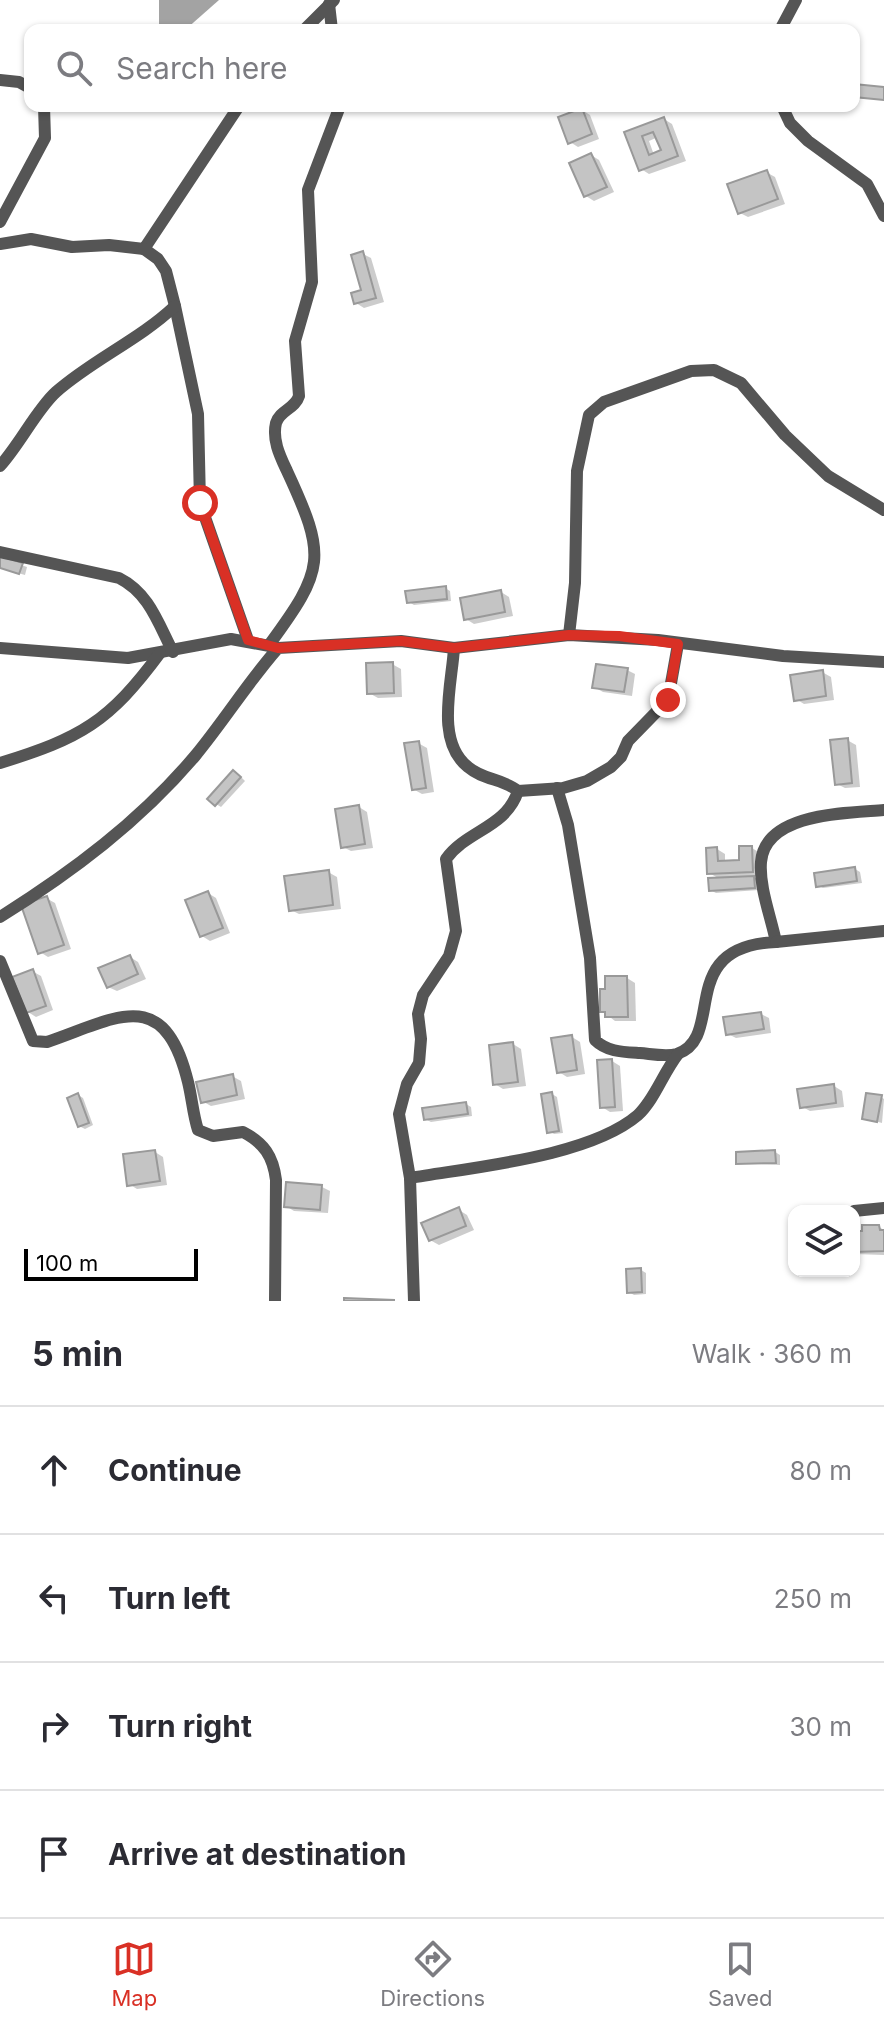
<!DOCTYPE html>
<html lang="en">
<head>
<meta charset="utf-8">
<style>
  body { margin:0; font-family:Inter,sans-serif; background:#f7f7f7; color:#2b2b33 }
  .controls { position:absolute; right:24px; bottom:24px; display:grid; overflow:hidden; border-radius:16px; box-shadow:0 2px 6px #0004 }
  .controls button { width:72px; height:72px; display:grid; place-items:center; padding:0; border:0; border-bottom:2px solid #e1e1e2; background:#fff; color:#2b2b33; font:40px sans-serif }
  .scale { position:absolute; left:24px; bottom:20px; width:174px; box-sizing:border-box; padding-left:8px; border:4px solid #000; border-top:0; font-size:22px; line-height:28px; white-space:nowrap; color:#000; -webkit-text-stroke:6px #fff; paint-order:stroke }
  .stop { position:absolute; width:24px; height:24px; margin:-18px; border:6px solid #d93025; border-radius:50%; background:#fff }
  .stop.end { background:#d93025; border-color:#fff; box-shadow:0 2px 8px #0008 }
  .list { margin:0; padding:0; list-style:none }
  h2 { display:flex; justify-content:space-between; align-items:center; height:104px; margin:0; padding:0 32px; font-size:34px }
  h2 small { font-size:26px; font-weight:400; color:#7c7c81 }
  .list li { display:grid; grid-template-columns:52px 1fr auto; gap:24px; align-items:center; box-sizing:border-box; height:128px; padding:0 32px; border-top:2px solid #e1e1e2 }
  .list b { display:block; font-size:30px; white-space:nowrap }
  .list em { font-size:26px; font-style:normal; color:#7c7c81 }
  .icon { flex:none; width:44px; height:44px; fill:none; stroke:currentColor; stroke-width:2; stroke-linecap:round; stroke-linejoin:round }
  .map { position:relative; flex:none; width:884px; height:1301px; overflow:hidden }
  .search { position:absolute; background:#fff; box-shadow:0 2px 6px #0004; left:24px; right:24px; top:24px; height:88px; display:flex; align-items:center; gap:20px; box-sizing:border-box; padding:0 28px; border-radius:16px; color:#7c7c81; font-size:30px }
  .sheet { height:616px; background:#fff }
  nav { display:flex; justify-content:space-around; align-items:center; box-sizing:border-box; height:112px; border-top:2px solid #e1e1e2; background:#fff; font-size:22px; color:#7c7c81 }
  nav a { display:grid; justify-items:center; gap:4px }
  nav .on { color:#d93025 }
  .map>svg:first-child { display:block }
  .water { fill:#a3a3a3 }
  .shadow { fill:#0003; fill-rule:evenodd }
  .building { fill:#c4c4c4; stroke:#999; stroke-width:2; fill-rule:evenodd }
  .lines { fill:none; stroke-linecap:round; stroke-linejoin:round }
  .minor { stroke:#555; stroke-width:12 }
  .route { stroke:#d93025; stroke-width:10 }
</style>
</head>
<body>
<div class="map">
<svg width="884" height="1301" viewBox="0 0 884 1301">
  <rect width="100%" height="100%" fill="#fff"/>
  <polygon class="water" points="159,0 219,0 185,30 159,30"/>
  <g class="shadow">
    <polygon points="582,110 590,115 599,139 578,147 570,142"/>
    <path d="M664,119l8,5 14,37 -37,13 -8,-5 -14,-36zM658,137l5,14 -9,4 -5,-14z"/>
    <polygon points="591,155 599,160 614,192 594,201 586,196"/>
    <polygon points="766,172 775,177 785,204 748,217 740,213"/>
    <polygon points="363,254 371,258 384,302 364,308 356,303 363,291"/>
    <polygon points="0,558 27,567 25,575 0,568"/>
    <polygon points="445,588 450,591 451,601 414,605 409,602"/>
    <polygon points="501,592 509,597 513,616 474,624 466,619"/>
    <polygon points="392,664 401,669 402,697 378,698 369,693"/>
    <polygon points="627,670 635,674 632,696 603,692 594,687"/>
    <polygon points="822,672 831,677 834,700 804,704 796,699"/>
    <polygon points="847,740 856,745 860,787 845,788 837,784"/>
    <polygon points="418,743 427,748 434,792 422,794 413,789"/>
    <polygon points="239,775 245,781 221,807 216,804"/>
    <polygon points="359,807 367,812 373,848 351,851 343,847"/>
    <polygon points="752,848 760,853 761,876 752,876 759,880 759,890 716,893 710,890 720,879 709,873 717,849 725,854 725,862 741,862"/>
    <polygon points="855,869 860,872 862,883 823,888 817,885"/>
    <polygon points="328,872 337,877 341,909 299,914 291,910"/>
    <polygon points="208,893 216,898 230,933 210,941 202,936"/>
    <polygon points="46,898 55,903 71,949 48,957 40,952"/>
    <polygon points="130,957 138,962 146,979 117,991 108,987"/>
    <polygon points="32,971 41,976 53,1010 36,1017 28,1012"/>
    <polygon points="627,978 635,983 636,1021 615,1021 602,1011"/>
    <polygon points="761,1014 769,1018 771,1033 736,1038 728,1034"/>
    <polygon points="572,1037 580,1042 585,1074 567,1077 559,1072"/>
    <polygon points="513,1044 521,1049 526,1086 503,1089 495,1084"/>
    <polygon points="612,1061 620,1066 623,1111 610,1112 602,1107"/>
    <polygon points="232,1076 241,1081 245,1099 211,1106 202,1101"/>
    <polygon points="834,1086 842,1091 844,1107 810,1111 801,1106"/>
    <polygon points="552,1094 557,1097 563,1133 554,1134 549,1131"/>
    <polygon points="78,1095 83,1098 93,1125 85,1129 79,1126"/>
    <polygon points="881,1097 884,1099 882,1123 864,1118"/>
    <polygon points="466,1104 471,1107 472,1116 431,1122 425,1119"/>
    <polygon points="155,1152 163,1157 167,1185 137,1189 129,1184"/>
    <polygon points="775,1152 780,1155 780,1165 738,1163"/>
    <polygon points="322,1187 330,1191 328,1213 294,1211 286,1206"/>
    <polygon points="459,1210 467,1215 474,1230 439,1245 430,1240"/>
    <polygon points="879,1227 884,1230 884,1255 854,1254 854,1233"/>
    <polygon points="641,1270 646,1273 646,1294 634,1295 629,1292"/>
  </g>
  <g class="building">
    <polygon points="854,84 884,87 884,100 854,97"/>
    <polygon points="582,108 592,134 568,144 558,117"/>
    <path d="M664,117l14,39 -39,15 -15,-39zM653,132l8,18 -12,5 -7,-19z"/>
    <polygon points="591,153 607,187 584,197 569,163"/>
    <polygon points="767,170 778,199 738,214 727,184"/>
    <polygon points="363,251 376,298 354,304 351,293 361,290 351,255"/>
    <polygon points="0,556 23,563 19,574 0,568"/>
    <polygon points="446,586 447,599 407,603 405,591"/>
    <polygon points="501,590 505,612 464,620 460,598"/>
    <polygon points="393,662 394,693 367,694 366,663"/>
    <polygon points="596,664 628,668 624,692 592,688"/>
    <polygon points="823,670 826,696 794,701 790,675"/>
    <polygon points="848,738 852,783 835,785 830,740"/>
    <polygon points="419,741 426,788 412,790 404,743"/>
    <polygon points="233,770 241,777 215,806 207,799"/>
    <polygon points="359,805 365,844 341,848 335,809"/>
    <polygon points="739,846 752,846 753,872 707,874 706,848 717,847 718,861 739,860"/>
    <polygon points="855,867 857,881 816,887 814,873"/>
    <polygon points="329,870 333,905 289,911 284,876"/>
    <polygon points="754,876 755,888 709,891 708,878"/>
    <polygon points="208,891 223,928 200,937 185,900"/>
    <polygon points="47,896 64,945 38,954 21,905"/>
    <polygon points="130,955 138,974 107,988 98,968"/>
    <polygon points="33,969 46,1006 26,1013 12,977"/>
    <polygon points="605,976 627,976 628,1017 605,1017 605,1012 600,1012 600,989 605,989"/>
    <polygon points="761,1012 764,1029 726,1035 723,1017"/>
    <polygon points="572,1035 577,1070 557,1073 551,1038"/>
    <polygon points="513,1042 518,1082 493,1085 489,1045"/>
    <polygon points="612,1059 615,1107 600,1108 597,1060"/>
    <polygon points="233,1074 237,1095 201,1103 196,1082"/>
    <polygon points="834,1084 836,1103 800,1108 797,1089"/>
    <polygon points="552,1092 559,1131 547,1133 541,1094"/>
    <polygon points="78,1093 89,1123 78,1127 67,1098"/>
    <polygon points="866,1093 882,1095 877,1122 862,1119"/>
    <polygon points="466,1102 468,1114 424,1120 422,1108"/>
    <polygon points="155,1150 160,1181 127,1186 123,1154"/>
    <polygon points="775,1150 776,1163 736,1164 736,1152"/>
    <polygon points="286,1182 322,1185 320,1210 284,1207"/>
    <polygon points="459,1207 466,1226 429,1241 421,1223"/>
    <polygon points="862,1225 879,1225 880,1230 884,1230 884,1251 854,1252 854,1231 862,1231"/>
    <polygon points="641,1268 642,1292 627,1293 626,1269"/>
    <polygon points="344,1298 394,1300 394,1301 344,1301"/>
  </g>
  <g class="lines">
    <g class="minor">
      <polyline points="329,4 332,30"/>
      <polyline points="304,30 334,0"/>
      <polyline points="780,30 796,0"/>
      <polyline points="0,80 19,82 30,88"/>
      <polyline points="782,106 790,123 808,141 867,184 884,216"/>
      <polyline points="0,222 45,138 44,106"/>
      <polyline points="0,244 31,239 72,247 109,245 144,249 239,106"/>
      <polyline points="144,249 158,259 166,271 175,306 198,414 200,503 248,640"/>
      <path d="M0,466c20,-22 37,-57 56,-74 36,-32 83,-52 119,-86"/>
      <path d="M0,552l119,26c30,15 39,45 54,74"/>
      <polyline points="569,635 575,583 577,471 589,415 604,402 691,371 714,370 741,383 785,435 828,476 884,510"/>
      <path d="M269,645c56,-76 58,-88 18,-174 -7,-15 -15,-31 -11,-48 4,-13 19,-14 23,-27l-4,-55 17,-59 -4,-92 32,-84"/>
      <polyline points="0,648 128,658 231,639 275,647"/>
      <path d="M0,763c81,-25 109,-41 160,-110"/>
      <path d="M557,788l11,37 22,133 5,82c12,12 29,12 45,13 12,1 26,4 37,1 50,-17 -3,-108 99,-112 -5,-25 -17,-55 -15,-80 4,-50 88,-49 123,-52"/>
      <polyline points="518,791 563,788 587,781 611,767 621,757 628,741 668,700 678,644"/>
      <path d="M0,917c72,-45 140,-96 195,-161 29,-35 53,-74 83,-108l123,-7 53,7 115,-13 89,5 125,16 101,6"/>
      <polyline points="776,942 884,931"/>
      <path d="M0,961l33,80 14,1c70,-24 117,-58 141,40 4,16 5,33 10,48l15,6 30,-4c21,11 30,24 33,48l-1,121"/>
      <path d="M410,1178c63,-11 179,-21 228,-63 17,-16 25,-42 40,-61"/>
      <polyline points="854,1211 884,1208"/>
      <path d="M414,1301l-4,-123 -11,-64 8,-30 12,-21 2,-24 -3,-25 5,-19 26,-39 7,-25 -10,-72c21,-29 60,-31 72,-68 -14,-12 -35,-11 -50,-24 -33,-26 -16,-83 -14,-119"/>
    </g>
  </g>
  <g class="lines">
    <polyline class="route" points="200,503 248,640 278,648 401,641 454,648 569,635 619,636 678,644 668,700"/>
  </g>
</svg>
<div class="controls">
<button><svg class="icon" aria-label="layers" viewBox="0 0 24 24"><path d="M12 4l9 5-9 5-9-5zM3 14l9 5 9-5"/></svg></button>
</div>
<div class="scale">100 m</div>
<div class="stop" style="left:200px;top:503px"></div>
<div class="stop end" style="left:668px;top:700px"></div>
<div class="search"><svg class="icon" aria-label="search" viewBox="0 0 24 24"><circle cx="10" cy="10" r="6"/><path d="M15 15l6 6"/></svg>Search here</div>
</div>
<section class="sheet">
<h2>5 min<small>Walk · 360 m</small></h2>
<ul class="list">
<li><svg class="icon" aria-label="ahead" viewBox="0 0 24 24"><path d="M12 20V5M6 11l6-6 6 6"/></svg><div><b>Continue</b></div><em>80 m</em></li>
<li><svg class="icon" aria-label="left" viewBox="0 0 24 24"><path d="M17 20v-9H6M10 6l-5 5 5 5"/></svg><div><b>Turn left</b></div><em>250 m</em></li>
<li><svg class="icon" aria-label="right" viewBox="0 0 24 24"><path d="M7 20v-9h11M14 6l5 5-5 5"/></svg><div><b>Turn right</b></div><em>30 m</em></li>
<li><svg class="icon" aria-label="arrive" viewBox="0 0 24 24"><path d="M6 21V4h12l-3 4 3 4H6"/></svg><div><b>Arrive at destination</b></div></li>
</ul>
</section>
<nav>
<a class="on"><svg class="icon" aria-label="map" viewBox="0 0 24 24"><path d="M3 6l6-2 6 2 6-2v14l-6 2-6-2-6 2zM9 4v14M15 6v14"/></svg>Map</a>
<a><svg class="icon" aria-label="directions" viewBox="0 0 24 24"><path d="M12 3l9 9-9 9-9-9zM9 14v-3h6M13 9l2 2-2 2"/></svg>Directions</a>
<a><svg class="icon" aria-label="saved" viewBox="0 0 24 24"><path d="M7 4h10v16l-5-4-5 4z"/></svg>Saved</a>
</nav>
</body>
</html>
